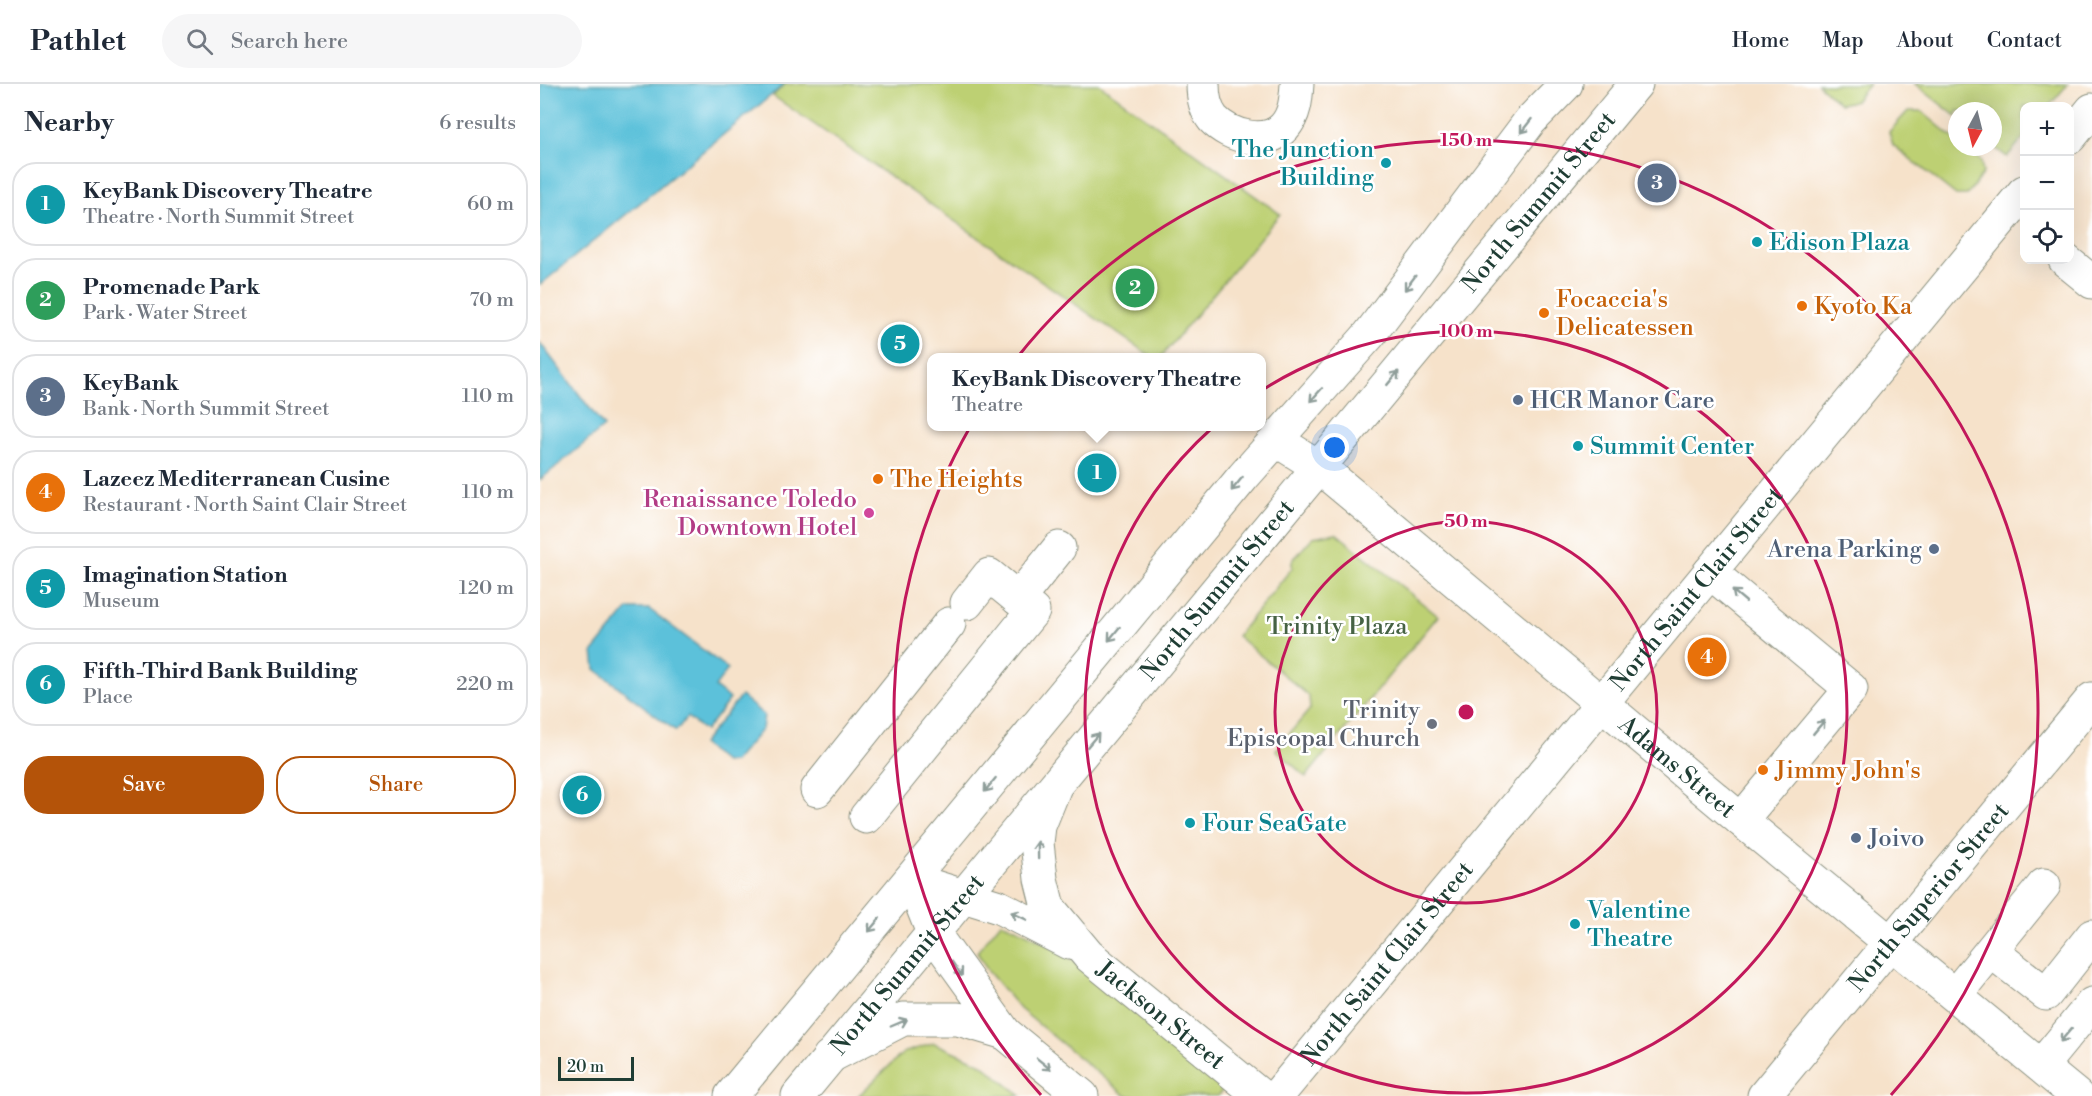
<!DOCTYPE html>
<html lang="en">
<head>
<meta charset="utf-8">
<style>
  body { margin:0; font-family:"Libre Bodoni",serif; background:#f6f6f7; color:#1f2937 }
  .controls { position:absolute; right:18px; top:18px; display:grid; overflow:hidden; border-radius:12px; box-shadow:0 6px 24px #0002 }
  .controls button { width:54px; height:54px; display:grid; place-items:center; padding:0; border:0; border-bottom:2px solid #e0e1e3; background:#fff; color:#1f2937; font:30px sans-serif }
  .compass { position:absolute; left:1408px; top:18px; width:54px; height:54px; border-radius:50%; background:#fff; box-shadow:0 6px 24px #0002; rotate:187deg }
  .scale { position:absolute; left:18px; bottom:15px; width:76px; box-sizing:border-box; padding-left:6px; border:3px solid #1f3d34; border-top:0; font-size:16px; line-height:21px; white-space:nowrap; color:#1f3d34; -webkit-text-stroke:4px #fff; paint-order:stroke }
  .you { position:absolute; left:795px; top:364px; width:21px; height:21px; margin:-15px; border:4px solid #fff; border-radius:50%; background:#1a73e8; box-shadow:0 0 0 9px #1a73e833 }
  .badge { display:grid; place-items:center; width:39px; height:39px; border-radius:50%; background:#b45309; color:#fff; font-size:20px; font-weight:700 }
  .pin { position:absolute; translate:-50% -50%; border:3px solid #fff; box-shadow:0 2px 6px #0006 }
  .popup { position:absolute; left:387px; top:269px; width:339px; height:78px; box-sizing:border-box; display:grid; place-content:center; border-radius:12px; background:#fff; filter:drop-shadow(0 2px 4px #0005); font-size:20px; white-space:nowrap; color:#747a83 }
  .popup b { font-size:22px; color:#1f2937 }
  .popup::after { content:''; position:absolute; left:50%; top:100%; margin-left:-12px; border:12px solid transparent; border-top-color:#fff }
  .list { margin:0; padding:0; list-style:none }
  h2 { display:flex; justify-content:space-between; align-items:center; height:78px; margin:0; padding:0 24px; font-size:26px }
  h2 small { font-size:20px; font-weight:400; color:#747a83 }
  .list li { display:grid; grid-template-columns:39px 1fr auto; gap:18px; align-items:center; box-sizing:border-box; height:84px; margin:0 12px 12px; padding:0 12px; border:2px solid #e0e1e3; border-radius:24px }
  .list b { display:block; font-size:22px; white-space:nowrap }
  .list p { margin:0; font-size:20px; white-space:nowrap; color:#747a83 }
  .list em { font-size:20px; font-style:normal; color:#747a83 }
  .actions { display:flex; gap:12px; padding:18px 24px }
  .actions a { flex:1; padding:14px 0; border:2px solid #b45309; border-radius:24px; text-align:center; font-size:21px; color:#b45309 }
  .actions .main { background:#b45309; color:#fff }
  .icon { flex:none; width:33px; height:33px; fill:none; stroke:currentColor; stroke-width:2; stroke-linecap:round; stroke-linejoin:round }
  .map { position:relative; flex:none; width:1552px; height:1012px; overflow:hidden }
  header { display:flex; align-items:center; gap:36px; box-sizing:border-box; height:84px; padding:0 30px; background:#fff; border-bottom:2px solid #e0e1e3 }
  header strong { font-size:28px }
  nav { display:flex; gap:33px; margin-inline-start:auto; font-size:21px }
  .search { width:420px; height:54px; background:#f6f6f7; display:flex; align-items:center; gap:15px; box-sizing:border-box; padding:0 21px; border-radius:33px; color:#747a83; font-size:22px }
  main { display:flex }
  aside { flex:1; background:#fff }
  .map>svg:first-child { display:block }
  .green { fill:#bdd073; stroke:#6e8654; stroke-width:1.5 }
  .water { fill:#5cc1da; stroke:#3e7f87; stroke-width:1.5 }
  .lines { fill:none; stroke-linecap:round; stroke-linejoin:round }
  .minor-casing { stroke:#8a907f; stroke-width:35 }
  .major-casing { stroke:#8a907f; stroke-width:35 }
  .minor { stroke:#fff; stroke-width:33 }
  .major { stroke:#fff; stroke-width:33 }
  .oneway { stroke:#8f9e9a }
  .ring { fill:none; stroke:#c2185b; stroke-width:3 }
  .culture-dot { fill:#0f9aa8; stroke:#fff; stroke-width:2 }
  .food-dot { fill:#e8710a; stroke:#fff; stroke-width:2 }
  .service-dot { fill:#5c6f8a; stroke:#fff; stroke-width:2 }
  .hotel-dot { fill:#d1479c; stroke:#fff; stroke-width:2 }
  .worship-dot { fill:#6b7280; stroke:#fff; stroke-width:2 }
  .labels { text-anchor:middle; stroke-width:5; stroke-linejoin:round; paint-order:stroke }
  .culture-label { font-size:24px; fill:#0d838f; stroke:#fff; text-anchor:start }
  .street-label { font-size:24px; fill:#1f3d34; stroke:#fff }
  .food-label { font-size:24px; fill:#c56008; stroke:#fff; text-anchor:start }
  .service-label { font-size:24px; fill:#4e5e75; stroke:#fff; text-anchor:start }
  .hotel-label { font-size:24px; fill:#b23c85; stroke:#fff; text-anchor:end }
  .park-label { font-size:24px; fill:#466244; stroke:#fff }
  .worship-label { font-size:24px; fill:#5b616d; stroke:#fff; text-anchor:end }
  .centre { fill:#c2185b; stroke:#fff; stroke-width:3 }
  .ring-label { font-size:18px; text-anchor:middle; font-weight:bold; fill:#c2185b; stroke:#fff; stroke-width:5; stroke-linejoin:round; paint-order:stroke }
</style>
</head>
<body>
<header>
<strong>Pathlet</strong>
<div class="search"><svg class="icon" aria-label="search" viewBox="0 0 24 24"><circle cx="10" cy="10" r="6"/><path d="M15 15l6 6"/></svg>Search here</div>
<nav><a>Home</a><a>Map</a><a>About</a><a>Contact</a></nav>
</header>
<main>
<aside>
<h2>Nearby<small>6 results</small></h2>
<ul class="list">
<li><span class="badge" style="background:#0f9aa8">1</span><div><b>KeyBank Discovery Theatre</b><p>Theatre · North Summit Street</p></div><em>60 m</em></li>
<li><span class="badge" style="background:#2e9e5b">2</span><div><b>Promenade Park</b><p>Park · Water Street</p></div><em>70 m</em></li>
<li><span class="badge" style="background:#5c6f8a">3</span><div><b>KeyBank</b><p>Bank · North Summit Street</p></div><em>110 m</em></li>
<li><span class="badge" style="background:#e8710a">4</span><div><b>Lazeez Mediterranean Cusine</b><p>Restaurant · North Saint Clair Street</p></div><em>110 m</em></li>
<li><span class="badge" style="background:#0f9aa8">5</span><div><b>Imagination Station</b><p>Museum</p></div><em>120 m</em></li>
<li><span class="badge" style="background:#0f9aa8">6</span><div><b>Fifth-Third Bank Building</b><p>Place</p></div><em>220 m</em></li>
</ul>
<div class="actions"><a class="main">Save</a><a>Share</a></div>
</aside>
<div class="map">
<svg width="1552" height="1012" viewBox="0 0 1552 1012">
  <rect width="100%" height="100%" fill="#fff"/>
  <filter id="ink" filterUnits="userSpaceOnUse"><feTurbulence type="fractalNoise" baseFrequency=".0167" numOctaves="2"/><feDisplacementMap in="SourceGraphic" scale="12" xChannelSelector="R" yChannelSelector="G"/><feConvolveMatrix kernelMatrix="1 2 1 2 8 2 1 2 1" color-interpolation-filters="sRGB"/></filter>
  <filter id="wash" filterUnits="userSpaceOnUse"><feTurbulence type="fractalNoise" baseFrequency=".008" numOctaves="4" result="noise"/><feDisplacementMap in="SourceGraphic" scale="24" xChannelSelector="R" yChannelSelector="G"/><feGaussianBlur stdDeviation="1.35" result="paint"/><feColorMatrix in="noise" values="0 0 0 0 0 0 0 0 0 0 0 0 0 0 0 0 0 1.4 0 .05"/><feComposite in="paint" operator="in"/></filter>
  <g filter="url(#wash)">
    <rect width="100%" height="100%" fill="#f6e2ca"/>
    <g class="green">
      <polygon points="245,0 559,0 740,130 621,273 612,273 233,12"/>
      <polygon points="1278,0 1329,0 1315,17 1300,20"/>
      <polygon points="1375,0 1528,0 1509,22 1484,22 1484,53 1467,73 1453,62 1453,27 1417,27 1417,33"/>
      <polygon points="1368,27 1381,27 1417,57 1417,63 1425,63 1441,77 1443,89 1427,111 1416,111 1353,61 1349,48"/>
      <polygon points="796,449 898,532 766,693 736,666 770,625 769,612 697,552 752,484 752,477 773,453"/>
      <path d="M461,838c80,30 158,109 224,165l-7,9h-92l-106,-87 -32,-38 -11,-19z"/>
      <polygon points="394,959 442,980 481,1012 318,1012 363,969"/>
    </g>
    <g class="water">
      <polygon points="0,0 245,0 0,201"/>
      <polygon points="0,259 64,343 0,396"/>
      <polygon points="88,525 109,525 188,585 175,603 190,615 165,647 147,633 136,647 55,585 53,568"/>
      <polygon points="201,612 224,631 222,645 194,678 184,678 162,660"/>
    </g>
  </g>
  <g filter="url(#ink)">
    <g class="lines">
      <g class="minor-casing">
        <g id="minor">
          <path d="M663,0c0,12 2,25 10,35 16,17 53,28 71,8 11,-12 12,-28 13,-43"/>
          <polyline points="1530,53 1552,26"/>
          <polyline points="1525,176 1552,198"/>
          <path id="s1" d="M736,356l43,27 428,358 330,271"/>
          <polyline points="1170,488 1311,605 1201,736"/>
          <polyline points="478,515 519,464"/>
          <path id="s2" d="M514,705l-15,37 -2,17 4,36 7,28 40,48 173,141"/>
          <polyline points="277,706 409,540"/>
          <polyline points="326,733 493,527 449,491 427,519"/>
          <polyline points="372,796 393,849 465,949 542,1012"/>
          <polyline points="372,796 459,823 529,859"/>
          <polyline points="1451,867 1506,910 1552,852"/>
          <polyline points="1415,911 1504,801"/>
          <polyline points="289,973 363,935 418,935 465,949"/>
          <polyline points="1501,982 1552,920"/>
          <path id="s3" d="M737,1012l747,-904"/>
          <path id="s4" d="M1224,1012l328,-397"/>
        </g>
      </g>
      <g class="major-casing">
        <g id="major">
          <polyline points="191,1012 703,393 829,251 990,37 1026,0"/>
          <path id="s5" d="M258,1012l838,-1012"/>
        </g>
      </g>
      <use href="#minor" class="minor"/>
      <use href="#major" class="major"/>
    </g>
    <defs><path id="oneway-shaft" d="M-6 0H5M1.5-3L5.5 0L1.5 3" fill="none" stroke-width="1.6" stroke-linecap="round" stroke-linejoin="round" transform="scale(1.5)"/></defs>
    <g class="oneway">
      <use href="#oneway-shaft" transform="translate(986 42) rotate(128)"/>
      <use href="#oneway-shaft" transform="translate(870 199) rotate(127)"/>
      <use href="#oneway-shaft" transform="translate(853 294) rotate(-50)"/>
      <use href="#oneway-shaft" transform="translate(776 311) rotate(132)"/>
      <use href="#oneway-shaft" transform="translate(697 400) rotate(129)"/>
      <use href="#oneway-shaft" transform="translate(1199 512) rotate(-140)"/>
      <use href="#oneway-shaft" transform="translate(574 550) rotate(129)"/>
      <use href="#oneway-shaft" transform="translate(1279 643) rotate(-50)"/>
      <use href="#oneway-shaft" transform="translate(553 656) rotate(-50)"/>
      <use href="#oneway-shaft" transform="translate(450 701) rotate(129)"/>
      <use href="#oneway-shaft" transform="translate(498 766) rotate(-91)"/>
      <use href="#oneway-shaft" transform="translate(479 832) rotate(-154)"/>
      <use href="#oneway-shaft" transform="translate(334 841) rotate(130)"/>
      <use href="#oneway-shaft" transform="translate(417 885) rotate(55)"/>
      <use href="#oneway-shaft" transform="translate(359 939) rotate(-23)"/>
      <use href="#oneway-shaft" transform="translate(1526 951) rotate(130)"/>
      <use href="#oneway-shaft" transform="translate(504 980) rotate(39)"/>
    </g>
  </g>
  <g class="ring">
    <circle cx="926" cy="628" r="191"/>
    <circle cx="926" cy="628" r="381"/>
    <path d="M501 1011A572 572 0 1 1 1351 1011"/>
  </g>
  <g class="culture-dot">
    <circle cx="846" cy="79" r="6"/>
    <circle cx="1217" cy="158" r="6"/>
    <circle cx="1038" cy="362" r="6"/>
    <circle cx="650" cy="739" r="6"/>
    <circle cx="1035" cy="840" r="6"/>
  </g>
  <g class="food-dot">
    <circle cx="1262" cy="222" r="6"/>
    <circle cx="1004" cy="229" r="6"/>
    <circle cx="338" cy="395" r="6"/>
    <circle cx="1223" cy="686" r="6"/>
  </g>
  <g class="service-dot">
    <circle cx="978" cy="316" r="6"/>
    <circle cx="1394" cy="465" r="6"/>
    <circle cx="1316" cy="754" r="6"/>
  </g>
  <circle class="hotel-dot" cx="329" cy="429" r="6"/>
  <circle class="worship-dot" cx="892" cy="640" r="6"/>
  <g class="labels">
    <g class="culture-label">
      <text x="834" y="73" text-anchor="end">The Junction<tspan x="834" dy="28">Building</tspan></text>
      <text x="1229" y="166">Edison Plaza</text>
      <text x="1050" y="370">Summit Center</text>
      <text x="662" y="747">Four SeaGate</text>
      <text x="1047" y="834">Valentine<tspan x="1047" dy="28">Theatre</tspan></text>
    </g>
    <g class="street-label">
      <text dy="8" stroke="none"><textPath href="#s5" startOffset="1161">North Summit Street</textPath></text>
      <text dy="8" stroke="none"><textPath href="#s3" startOffset="658">North Saint Clair Street</textPath></text>
      <text dy="8" stroke="none"><textPath href="#s5" startOffset="657">North Summit Street</textPath></text>
      <text dy="8" stroke="none"><textPath href="#s1" startOffset="518">Adams Street</textPath></text>
      <text dy="8" stroke="none"><textPath href="#s4" startOffset="258">North Superior Street</textPath></text>
      <text dy="8" stroke="none"><textPath href="#s3" startOffset="172">North Saint Clair Street</textPath></text>
      <text dy="8" stroke="none"><textPath href="#s5" startOffset="171">North Summit Street</textPath></text>
      <text dy="8" stroke="none"><textPath href="#s2" startOffset="279">Jackson Street</textPath></text>
    </g>
    <g class="food-label">
      <text x="1016" y="223">Focaccia's<tspan x="1016" dy="28">Delicatessen</tspan></text>
      <text x="1274" y="230">Kyoto Ka</text>
      <text x="350" y="403">The Heights</text>
      <text x="1235" y="694">Jimmy John's</text>
    </g>
    <g class="service-label">
      <text x="990" y="324">HCR Manor Care</text>
      <text x="1382" y="473" text-anchor="end">Arena Parking</text>
      <text x="1328" y="762">Joivo</text>
    </g>
    <g class="hotel-label">
      <text x="317" y="423">Renaissance Toledo<tspan x="317" dy="28">Downtown Hotel</tspan></text>
    </g>
    <g class="park-label">
      <text x="797" y="550">Trinity Plaza</text>
    </g>
    <g class="worship-label">
      <text x="880" y="634">Trinity<tspan x="880" dy="28">Episcopal Church</tspan></text>
    </g>
  </g>
  <circle cx="926" cy="628" r="9" class="centre"/>
  <g class="ring-label">
    <text x="926" y="62">150 m</text>
    <text x="926" y="253">100 m</text>
    <text x="926" y="443">50 m</text>
  </g>
</svg>
<div class="controls">
<button>+</button>
<button>−</button>
<button><svg class="icon" aria-label="locate" viewBox="0 0 24 24"><circle cx="12" cy="12" r="6"/><path d="M12 2v4M12 18v4M2 12h4M18 12h4"/></svg></button>
</div>
<svg class="compass" viewBox="-18 -18 36 36"><path d="M0-13l5 13h-10z" fill="#e53935"/><path d="M0 13l5-13h-10z" fill="#747a83"/></svg>
<div class="scale">20 m</div>
<div class="you"></div>
<div class="pin badge" style="left:557px;top:389px;background:#0f9aa8">1</div>
<div class="popup"><b>KeyBank Discovery Theatre</b>Theatre</div>
<div class="pin badge" style="left:595px;top:204px;background:#2e9e5b">2</div>
<div class="pin badge" style="left:1117px;top:99px;background:#5c6f8a">3</div>
<div class="pin badge" style="left:1167px;top:573px;background:#e8710a">4</div>
<div class="pin badge" style="left:360px;top:260px;background:#0f9aa8">5</div>
<div class="pin badge" style="left:42px;top:711px;background:#0f9aa8">6</div>
</div>
</main>
</body>
</html>
